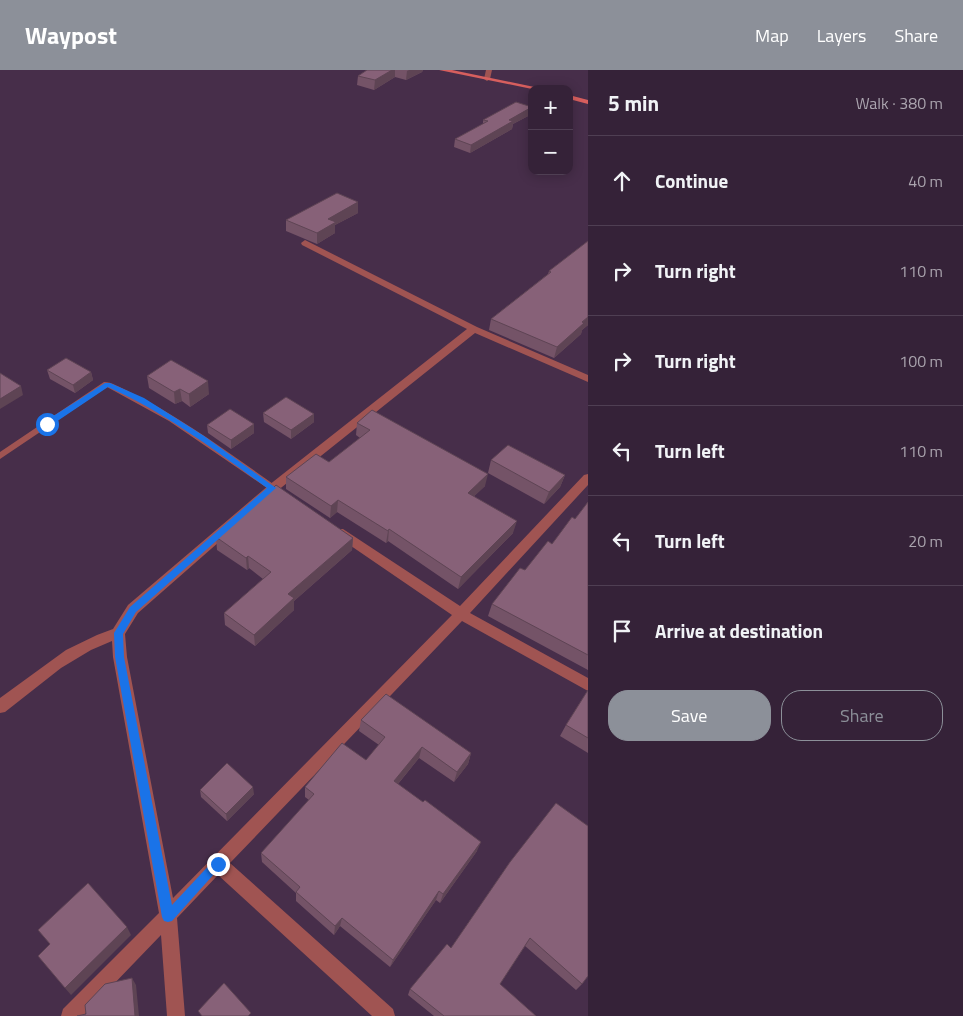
<!DOCTYPE html>
<html lang="en">
<head>
<meta charset="utf-8">
<style>
  body { margin:0; font-family:"Titillium Web",sans-serif; background:#402f43; color:#f1f3f6 }
  .controls { position:absolute; right:15px; top:15px; display:grid; overflow:hidden; border-radius:10px; box-shadow:0 2px 12px #0003 }
  .controls button { width:45px; height:45px; display:grid; place-items:center; padding:0; border:0; border-bottom:1px solid #4f3f53; background:#352238; color:#f1f3f6; font:25px sans-serif }
  .stop { position:absolute; width:15px; height:15px; margin:-11px; border:4px solid #1a73e8; border-radius:50%; background:#fff }
  .stop.end { background:#1a73e8; border-color:#fff; box-shadow:0 1px 5px #0008 }
  .list { margin:0; padding:0; list-style:none }
  h2 { display:flex; justify-content:space-between; align-items:center; height:65px; margin:0; padding:0 20px; font-size:21px }
  h2 small { font-size:16px; font-weight:400; color:#aaa4ae }
  .list li { display:grid; grid-template-columns:32px 1fr auto; gap:15px; align-items:center; box-sizing:border-box; height:90px; padding:0 20px; border-top:1px solid #4f3f53 }
  .list b { display:block; font-size:19px; white-space:nowrap }
  .list em { font-size:16px; font-style:normal; color:#aaa4ae }
  .actions { display:flex; gap:10px; padding:15px 20px }
  .actions a { flex:1; padding:11px 0; border:1px solid #8c9099; border-radius:20px; text-align:center; font-size:18px; color:#8c9099 }
  .actions .main { background:#8c9099; color:#fff }
  .icon { flex:none; width:28px; height:28px; fill:none; stroke:currentColor; stroke-width:2; stroke-linecap:round; stroke-linejoin:round }
  .map { position:relative; flex:none; width:588px; height:946px; overflow:hidden }
  header { display:flex; align-items:center; gap:30px; box-sizing:border-box; height:70px; padding:0 25px; background:#8c9099; color:#fff }
  header strong { font-size:24px }
  nav { display:flex; gap:28px; margin-inline-start:auto; font-size:18px }
  main { display:flex }
  aside { flex:1; background:#352238 }
  .map>svg:first-child { display:block }
  .lines { fill:none; stroke-linecap:round; stroke-linejoin:round }
  .lane { fill:#a05452; fill-rule:evenodd }
  .street { fill:#a05452; fill-rule:evenodd }
  .secondary { fill:#d75f5e; fill-rule:evenodd }
  .wall { fill:#745367 }
  .shaded-wall { fill:#5e4454 }
  .building { fill:#876178; stroke:#5e4454 }
  .route { fill:#1a73e8 }
</style>
</head>
<body>
<header>
<strong>Waypost</strong>
<nav><a>Map</a><a>Layers</a><a>Share</a></nav>
</header>
<main>
<div class="map">
<svg width="588" height="946" viewBox="0 0 588 946">
  <rect width="100%" height="100%" fill="#472e4a"/>
  <g class="lines">
    <path class="lane" d="M104,312c8,0 15,5 22,8 53,26 102,62 150,96l1,2 -1,2h-6l-101,-69 -62,-34 -107,72v-7z"/>
    <g class="street">
      <polygon points="486,0 492,0 490,9 487,11 484,9"/>
      <polygon points="305,170 477,257 588,305 588,312 475,263 277,421 138,543 125,564 127,587 173,828 452,545 335,465 333,462 335,459 343,459 460,536 584,405 588,404 588,415 470,543 588,608 588,621 462,551 230,793 393,939 395,946 372,946 218,805 177,848 185,946 167,946 161,865 83,946 61,946 63,939 159,843 113,587 112,571 91,580 61,598 5,642 0,643 0,628 66,580 97,565 113,559 128,535 269,415 467,259 302,175 301,173"/>
    </g>
    <g class="secondary">
      <polygon points="439,0 452,0 544,19 532,19"/>
      <polygon points="569,25 588,30 588,34 569,29"/>
    </g>
  </g>
  <g class="wall">
    <polygon points="367,0 423,0 422,2 406,10 395,7 374,20 357,15 358,6"/>
    <polygon points="530,45 513,54 512,59 470,83 454,77 455,69 483,54 483,50"/>
    <polygon points="358,143 335,155 335,163 317,174 286,161 286,150"/>
    <polygon points="588,171 588,255 582,260 581,264 554,288 489,260 491,249 548,204 549,201"/>
    <polygon points="47,300 91,302 93,310 75,323 50,309"/>
    <polygon points="147,306 209,324 190,337 182,331 175,334 149,318"/>
    <polygon points="263,343 314,352 291,369 264,352"/>
    <polygon points="357,353 485,416 474,426 513,463 458,519 388,471 386,473 337,442 330,448 286,419 286,407 329,392 360,368 356,365"/>
    <polygon points="254,354 254,363 231,379 208,363 207,355"/>
    <polygon points="491,390 565,405 560,417 544,434 488,403"/>
    <polygon points="588,432 588,600 488,546 492,534 552,474 575,449"/>
    <polygon points="248,436 353,468 352,480 294,531 294,540 255,576 225,555 224,543 263,509 249,498 247,500 217,480 216,467 249,441"/>
    <polygon points="588,620 588,683 560,666 566,655"/>
    <polygon points="361,650 471,683 468,694 454,712 419,688 398,714 477,781 440,833 436,830 390,897 340,856 334,865 296,831 296,823 262,792 261,783 309,730 305,727 305,717 366,690 379,675 359,661"/>
    <polygon points="200,720 254,724 227,751 201,727"/>
    <polygon points="510,792 582,914 576,920 525,876 500,914 536,946 434,946 408,925 410,919 451,878"/>
  </g>
  <g class="shaded-wall">
    <polygon points="392,0 395,0 395,7 374,20 375,10"/>
    <polygon points="409,0 423,0 422,2 406,10 407,1"/>
    <polygon points="532,37 530,45 513,54 512,59 470,83 471,75 509,50"/>
    <polygon points="358,132 358,143 335,155 335,163 317,174 317,163 328,149"/>
    <polygon points="588,247 588,255 582,260 581,264 554,288 557,277"/>
    <polygon points="91,302 93,310 75,323 73,315"/>
    <polygon points="208,311 209,324 190,337 189,324"/>
    <polygon points="21,316 23,325 0,339 0,329"/>
    <polygon points="180,319 182,331 175,334 174,322"/>
    <polygon points="314,344 314,352 291,369 291,360"/>
    <polygon points="254,354 254,363 231,379 231,370"/>
    <polygon points="488,404 485,416 465,435 468,423"/>
    <polygon points="565,405 560,417 544,434 549,422"/>
    <polygon points="338,430 337,442 330,448 331,436"/>
    <polygon points="517,451 513,463 458,519 461,507"/>
    <polygon points="389,459 388,471 386,473 388,461"/>
    <polygon points="353,468 352,480 294,531 294,540 255,576 254,565 288,524"/>
    <polygon points="248,486 249,498 247,500 246,488"/>
    <polygon points="422,677 419,688 392,721 394,711"/>
    <polygon points="471,683 468,694 454,712 457,702"/>
    <polygon points="253,717 254,724 227,751 226,744"/>
    <polygon points="481,772 477,781 440,833 443,824"/>
    <polygon points="439,821 436,830 390,897 393,890"/>
    <polygon points="342,848 340,856 334,865 335,856"/>
    <polygon points="127,857 131,865 71,925 65,918"/>
    <polygon points="132,908 136,915 139,946 135,946"/>
  </g>
  <g class="building">
    <polygon points="367,0 392,0 375,10 358,6"/>
    <polygon points="516,32 532,37 509,50 513,51 471,75 455,69 488,51 483,50"/>
    <polygon points="337,123 358,132 328,149 336,152 317,163 286,150"/>
    <polygon points="588,171 588,247 582,252 584,253 557,277 491,249 551,202 549,201"/>
    <polygon points="66,288 91,302 73,315 47,300"/>
    <polygon points="171,290 208,311 189,324 180,319 174,322 147,306"/>
    <polygon points="0,303 21,316 0,329"/>
    <polygon points="286,327 314,344 291,360 263,343"/>
    <polygon points="230,339 254,354 231,370 207,355"/>
    <polygon points="372,340 488,404 468,423 517,451 461,507 389,459 388,461 338,430 331,436 286,407 316,384 329,392 370,360 357,353"/>
    <polygon points="508,375 565,405 549,422 491,390"/>
    <polygon points="276,415 353,468 288,524 294,528 254,565 224,543 271,502 248,486 246,488 216,467 252,438 248,436 271,417 273,418"/>
    <polygon points="588,432 588,585 492,534 520,498 525,500 548,471 552,474 572,447 575,449"/>
    <polygon points="588,620 588,668 566,655"/>
    <polygon points="386,624 471,683 457,702 422,677 394,711 423,732 425,730 481,772 443,824 439,821 393,890 342,848 335,856 296,822 300,817 261,783 314,724 305,717 342,673 366,690 385,667 361,650"/>
    <polygon points="227,693 253,717 226,744 200,720"/>
    <polygon points="556,733 588,756 588,906 582,914 530,868 500,914 536,946 444,946 410,919 447,874 451,878 510,792"/>
    <polygon points="88,813 127,857 65,918 38,886 50,874 38,860"/>
    <polygon points="132,908 135,946 77,946 86,944 85,935 105,914"/>
    <polygon points="224,913 251,943 248,946 202,946 198,941"/>
  </g>
  <path class="route" d="M105,313h5l34,15 60,38 72,52 -140,124 -13,22 1,23 48,248 42,-45 4,-1 4,1 1,4 -51,57 -4,1 -4,-1 -2,-4 -47,-260 -1,-24 16,-26 137,-119c-51,-37 -101,-75 -159,-101l-58,39h-6v-4z"/>
</svg>
<div class="controls">
<button>+</button>
<button>−</button>
</div>
<div class="stop" style="left:47px;top:354px"></div>
<div class="stop end" style="left:218px;top:794px"></div>
</div>
<aside>
<h2>5 min<small>Walk · 380 m</small></h2>
<ul class="list">
<li><svg class="icon" aria-label="ahead" viewBox="0 0 24 24"><path d="M12 20V5M6 11l6-6 6 6"/></svg><div><b>Continue</b></div><em>40 m</em></li>
<li><svg class="icon" aria-label="right" viewBox="0 0 24 24"><path d="M7 20v-9h11M14 6l5 5-5 5"/></svg><div><b>Turn right</b></div><em>110 m</em></li>
<li><svg class="icon" aria-label="right" viewBox="0 0 24 24"><path d="M7 20v-9h11M14 6l5 5-5 5"/></svg><div><b>Turn right</b></div><em>100 m</em></li>
<li><svg class="icon" aria-label="left" viewBox="0 0 24 24"><path d="M17 20v-9H6M10 6l-5 5 5 5"/></svg><div><b>Turn left</b></div><em>110 m</em></li>
<li><svg class="icon" aria-label="left" viewBox="0 0 24 24"><path d="M17 20v-9H6M10 6l-5 5 5 5"/></svg><div><b>Turn left</b></div><em>20 m</em></li>
<li><svg class="icon" aria-label="arrive" viewBox="0 0 24 24"><path d="M6 21V4h12l-3 4 3 4H6"/></svg><div><b>Arrive at destination</b></div></li>
</ul>
<div class="actions"><a class="main">Save</a><a>Share</a></div>
</aside>
</main>
</body>
</html>
